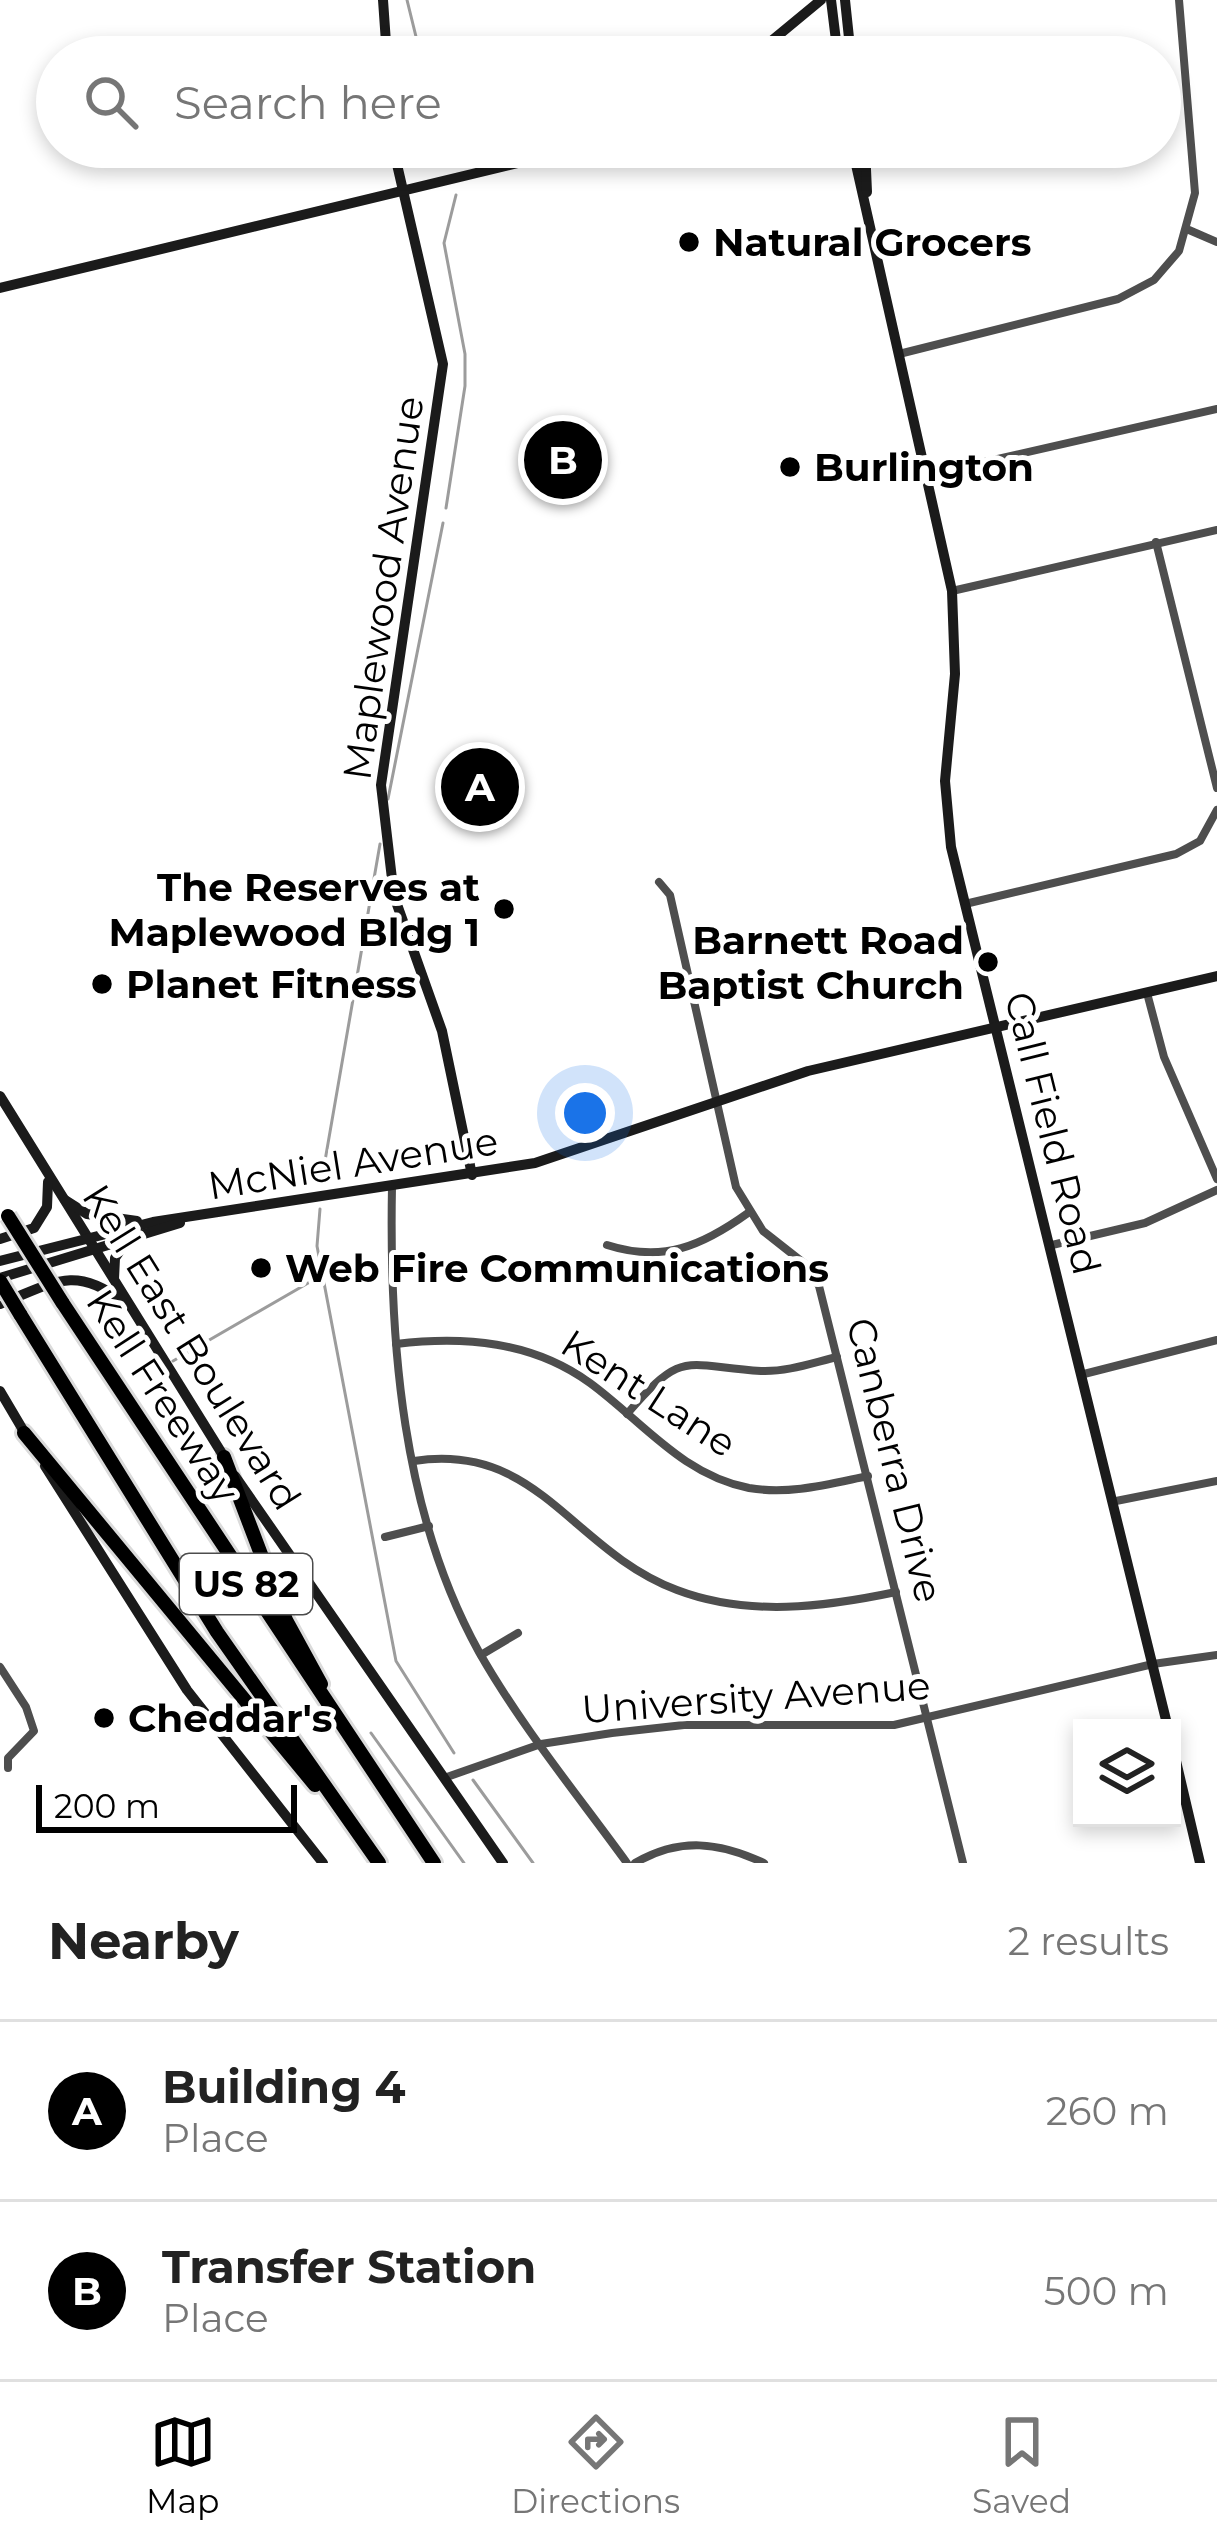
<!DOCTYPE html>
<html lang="en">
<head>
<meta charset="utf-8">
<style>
  body { margin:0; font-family:Montserrat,sans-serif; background:#f2f2f2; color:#222 }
  .controls { position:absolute; right:36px; bottom:36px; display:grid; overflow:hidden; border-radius:0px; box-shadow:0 6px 18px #0003 }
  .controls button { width:108px; height:108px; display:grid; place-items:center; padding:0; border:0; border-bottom:3px solid #e0e0e0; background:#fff; color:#222; font:60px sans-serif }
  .scale { position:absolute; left:36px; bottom:30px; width:261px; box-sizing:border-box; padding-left:12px; border:6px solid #000; border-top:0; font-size:33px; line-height:42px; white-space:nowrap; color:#000; -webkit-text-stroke:9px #fff; paint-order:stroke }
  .you { position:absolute; left:585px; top:1113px; width:42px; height:42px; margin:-30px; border:9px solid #fff; border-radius:50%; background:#1a73e8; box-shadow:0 0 0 18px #1a73e833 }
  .badge { display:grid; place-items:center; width:78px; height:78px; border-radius:50%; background:#000; color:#fff; font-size:39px; font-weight:700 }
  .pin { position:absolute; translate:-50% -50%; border:6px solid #fff; box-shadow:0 3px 12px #0006 }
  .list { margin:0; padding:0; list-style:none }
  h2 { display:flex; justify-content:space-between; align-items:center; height:156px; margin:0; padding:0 48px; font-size:51px }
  h2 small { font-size:39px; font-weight:400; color:#767676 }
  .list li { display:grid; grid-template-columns:78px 1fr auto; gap:36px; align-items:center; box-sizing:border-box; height:180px; padding:0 48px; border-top:3px solid #e0e0e0 }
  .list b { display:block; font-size:45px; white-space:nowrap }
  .list p { margin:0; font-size:39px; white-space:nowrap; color:#767676 }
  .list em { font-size:39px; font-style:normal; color:#767676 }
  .icon { flex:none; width:66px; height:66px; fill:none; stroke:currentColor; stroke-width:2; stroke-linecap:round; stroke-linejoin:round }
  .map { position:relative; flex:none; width:1217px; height:1863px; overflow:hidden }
  .search { position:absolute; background:#fff; box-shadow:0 6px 18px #0003; left:36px; right:36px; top:36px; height:132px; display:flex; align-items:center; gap:30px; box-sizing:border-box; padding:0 42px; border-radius:66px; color:#767676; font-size:45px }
  .sheet { height:516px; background:#fff }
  nav { display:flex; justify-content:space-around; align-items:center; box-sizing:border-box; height:168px; border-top:3px solid #e0e0e0; background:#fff; font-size:33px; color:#767676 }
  nav a { display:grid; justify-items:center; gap:6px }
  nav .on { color:#000 }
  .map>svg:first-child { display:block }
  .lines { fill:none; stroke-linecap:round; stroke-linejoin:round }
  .stream { stroke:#9c9c9c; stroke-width:3 }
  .highway-casing { stroke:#dbdbdb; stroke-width:20 }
  .street { stroke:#4e4e4e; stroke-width:8 }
  .secondary { stroke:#1b1b1b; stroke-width:10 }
  .highway { stroke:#000; stroke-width:14 }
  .highway-bridge-casing { stroke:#dbdbdb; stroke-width:20; stroke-linecap:butt }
  .highway-bridge { stroke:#000; stroke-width:14 }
  .poi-dot { fill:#000; stroke:#fff; stroke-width:4.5 }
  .labels { text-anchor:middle; stroke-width:10; stroke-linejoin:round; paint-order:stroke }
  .shield { fill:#fff; stroke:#4c4c4c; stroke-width:3 }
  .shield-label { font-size:36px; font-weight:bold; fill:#000 }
  .poi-label { font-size:39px; font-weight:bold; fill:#000; stroke:#fff; text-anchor:start }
  .street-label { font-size:39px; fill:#000; stroke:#fff }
</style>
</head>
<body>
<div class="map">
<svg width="1217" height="1863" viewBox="0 0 1217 1863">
  <rect width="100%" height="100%" fill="#fff"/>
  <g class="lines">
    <g class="stream">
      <polyline points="407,0 421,57"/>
      <polyline points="444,147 447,161"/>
      <polyline points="446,508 465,386 465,354 444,243 456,195"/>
      <polyline points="388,799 443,523"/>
      <polyline points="322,1178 380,844"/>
      <polyline points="320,1209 317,1246 396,1661 454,1753"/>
      <polyline points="173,1361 322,1275"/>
      <polyline points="371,1733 464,1863"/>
      <polyline points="473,1780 533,1863"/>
    </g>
    <g class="highway-casing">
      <g id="highway">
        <polyline points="62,1302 434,1863"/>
        <polyline points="20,1314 217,1632 379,1863"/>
        <polyline points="24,1433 315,1785"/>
        <polyline points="224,1457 286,1620 321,1684"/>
      </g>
    </g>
    <g class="street">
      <polyline points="1189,230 1217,242"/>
      <polyline points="899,354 1118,299 1154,280 1179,251 1195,193 1179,0"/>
      <polyline points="927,475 1217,409"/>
      <polyline points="1156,542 1217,788"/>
      <polyline points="952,591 1217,530"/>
      <polyline points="659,882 670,895 736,1187 763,1231 805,1264 819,1286 963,1863"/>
      <polyline points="965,904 1176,854 1200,841 1217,810"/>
      <polyline points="1147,993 1164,1057 1217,1179"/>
      <path d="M392,1186c-3,156 10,327 87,466 42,74 98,142 148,211"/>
      <path d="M607,1245c56,18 95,1 141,-32"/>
      <polyline points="1052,1245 1145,1223 1217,1190"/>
      <path d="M396,1344c68,-8 136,-3 194,39 52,38 92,92 159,105 41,7 80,-4 119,-12"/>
      <polyline points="1084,1374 1217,1340"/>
      <path d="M627,1414c57,-66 56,-48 134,-43 26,1 51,-8 76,-14"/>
      <path d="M414,1461c125,-19 157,89 263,129 71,27 148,17 219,2"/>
      <polyline points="1116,1501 1217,1481"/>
      <polyline points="385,1537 429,1526"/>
      <polyline points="481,1655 518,1633"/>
      <polyline points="0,1667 26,1707 34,1731 8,1758 8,1768"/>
      <polyline points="444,1778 541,1744 612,1733 684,1725 894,1725 1153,1664 1217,1655"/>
      <path d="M635,1863c45,-26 84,-21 129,0"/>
    </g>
    <g class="secondary">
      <polyline points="383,0 387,57"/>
      <polyline points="831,0 838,57"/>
      <polyline points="845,0 851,57"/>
      <polyline points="752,57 821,0"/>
      <polyline points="393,147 443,364 381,785 394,896 442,1031 472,1175"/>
      <polyline points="852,147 952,591 955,674 945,781 951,847 1168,1728"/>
      <polyline points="865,147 867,192"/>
      <polyline points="0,288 584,147"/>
      <polyline points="0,1096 226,1460"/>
      <polyline points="65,1200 87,1214 137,1221"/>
      <polyline points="0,1239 34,1228 47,1207 48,1182"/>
      <polyline points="0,1261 153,1222 535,1163 808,1071 1217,976"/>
      <polyline points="0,1278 180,1223"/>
      <polyline points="114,1279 115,1258 126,1242"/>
      <path d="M0,1304c51,-20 74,-40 122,-3"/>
      <polyline points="0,1391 26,1435"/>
      <polyline points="45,1466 187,1690 323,1863"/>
      <polyline points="235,1476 503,1863"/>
      <polyline points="1172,1744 1200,1863"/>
    </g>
    <use href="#highway" class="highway"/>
    <g class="highway-bridge-casing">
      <g id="highway-bridge">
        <polyline points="8,1216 62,1302"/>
        <polyline points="0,1281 20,1314"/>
      </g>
    </g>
    <use href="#highway-bridge" class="highway-bridge"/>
  </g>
  <g class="poi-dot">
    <circle cx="689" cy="242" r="12"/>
    <circle cx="790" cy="467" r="12"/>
    <circle cx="504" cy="909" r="12"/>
    <circle cx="988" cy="962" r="12"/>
    <circle cx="102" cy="984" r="12"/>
    <circle cx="261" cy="1268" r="12"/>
    <circle cx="104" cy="1718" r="12"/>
  </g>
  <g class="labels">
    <rect class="shield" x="180" y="1554" width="132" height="60" rx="9"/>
    <g class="shield-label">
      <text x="246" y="1597">US 82</text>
    </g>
    <g class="poi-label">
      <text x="713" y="256">Natural Grocers</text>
      <text x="814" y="481">Burlington</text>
      <text x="480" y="901" text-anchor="end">The Reserves at<tspan x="480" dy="45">Maplewood Bldg 1</tspan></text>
      <text x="964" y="954" text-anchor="end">Barnett Road<tspan x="964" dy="45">Baptist Church</tspan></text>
      <text x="126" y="998">Planet Fitness</text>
      <text x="285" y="1282">Web Fire Communications</text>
      <text x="128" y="1732">Cheddar's</text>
    </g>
    <g class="street-label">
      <text transform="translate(383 588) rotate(-82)" y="14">Maplewood Avenue</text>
      <text transform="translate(1053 1133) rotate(76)" y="14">Call Field Road</text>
      <text transform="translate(353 1163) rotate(-9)" y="14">McNiel Avenue</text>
      <text transform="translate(192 1347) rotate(58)" y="14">Kell East Boulevard</text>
      <text transform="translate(649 1393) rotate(33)" y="14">Kent Lane</text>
      <text transform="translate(163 1396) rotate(57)" y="14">Kell Freeway</text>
      <text transform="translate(895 1460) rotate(76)" y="14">Canberra Drive</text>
      <text transform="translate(756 1697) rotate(-4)" y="14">University Avenue</text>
    </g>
  </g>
</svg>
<div class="controls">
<button><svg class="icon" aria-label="layers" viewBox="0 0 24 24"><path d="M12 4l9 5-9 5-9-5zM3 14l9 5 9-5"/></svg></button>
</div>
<div class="scale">200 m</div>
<div class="you"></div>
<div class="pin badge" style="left:480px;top:787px">A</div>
<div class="pin badge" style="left:563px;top:460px">B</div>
<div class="search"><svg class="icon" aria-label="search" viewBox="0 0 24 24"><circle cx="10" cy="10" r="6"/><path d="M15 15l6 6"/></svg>Search here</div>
</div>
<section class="sheet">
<h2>Nearby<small>2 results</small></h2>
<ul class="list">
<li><span class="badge">A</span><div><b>Building 4</b><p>Place</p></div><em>260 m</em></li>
<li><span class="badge">B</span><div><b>Transfer Station</b><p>Place</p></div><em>500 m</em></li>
</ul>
</section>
<nav>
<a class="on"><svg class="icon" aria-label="map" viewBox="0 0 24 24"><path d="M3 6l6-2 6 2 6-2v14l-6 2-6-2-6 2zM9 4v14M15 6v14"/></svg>Map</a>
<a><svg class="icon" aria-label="directions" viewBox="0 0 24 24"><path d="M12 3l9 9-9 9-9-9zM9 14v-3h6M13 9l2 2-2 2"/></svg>Directions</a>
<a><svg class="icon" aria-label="saved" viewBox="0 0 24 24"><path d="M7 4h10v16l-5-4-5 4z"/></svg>Saved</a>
</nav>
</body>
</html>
